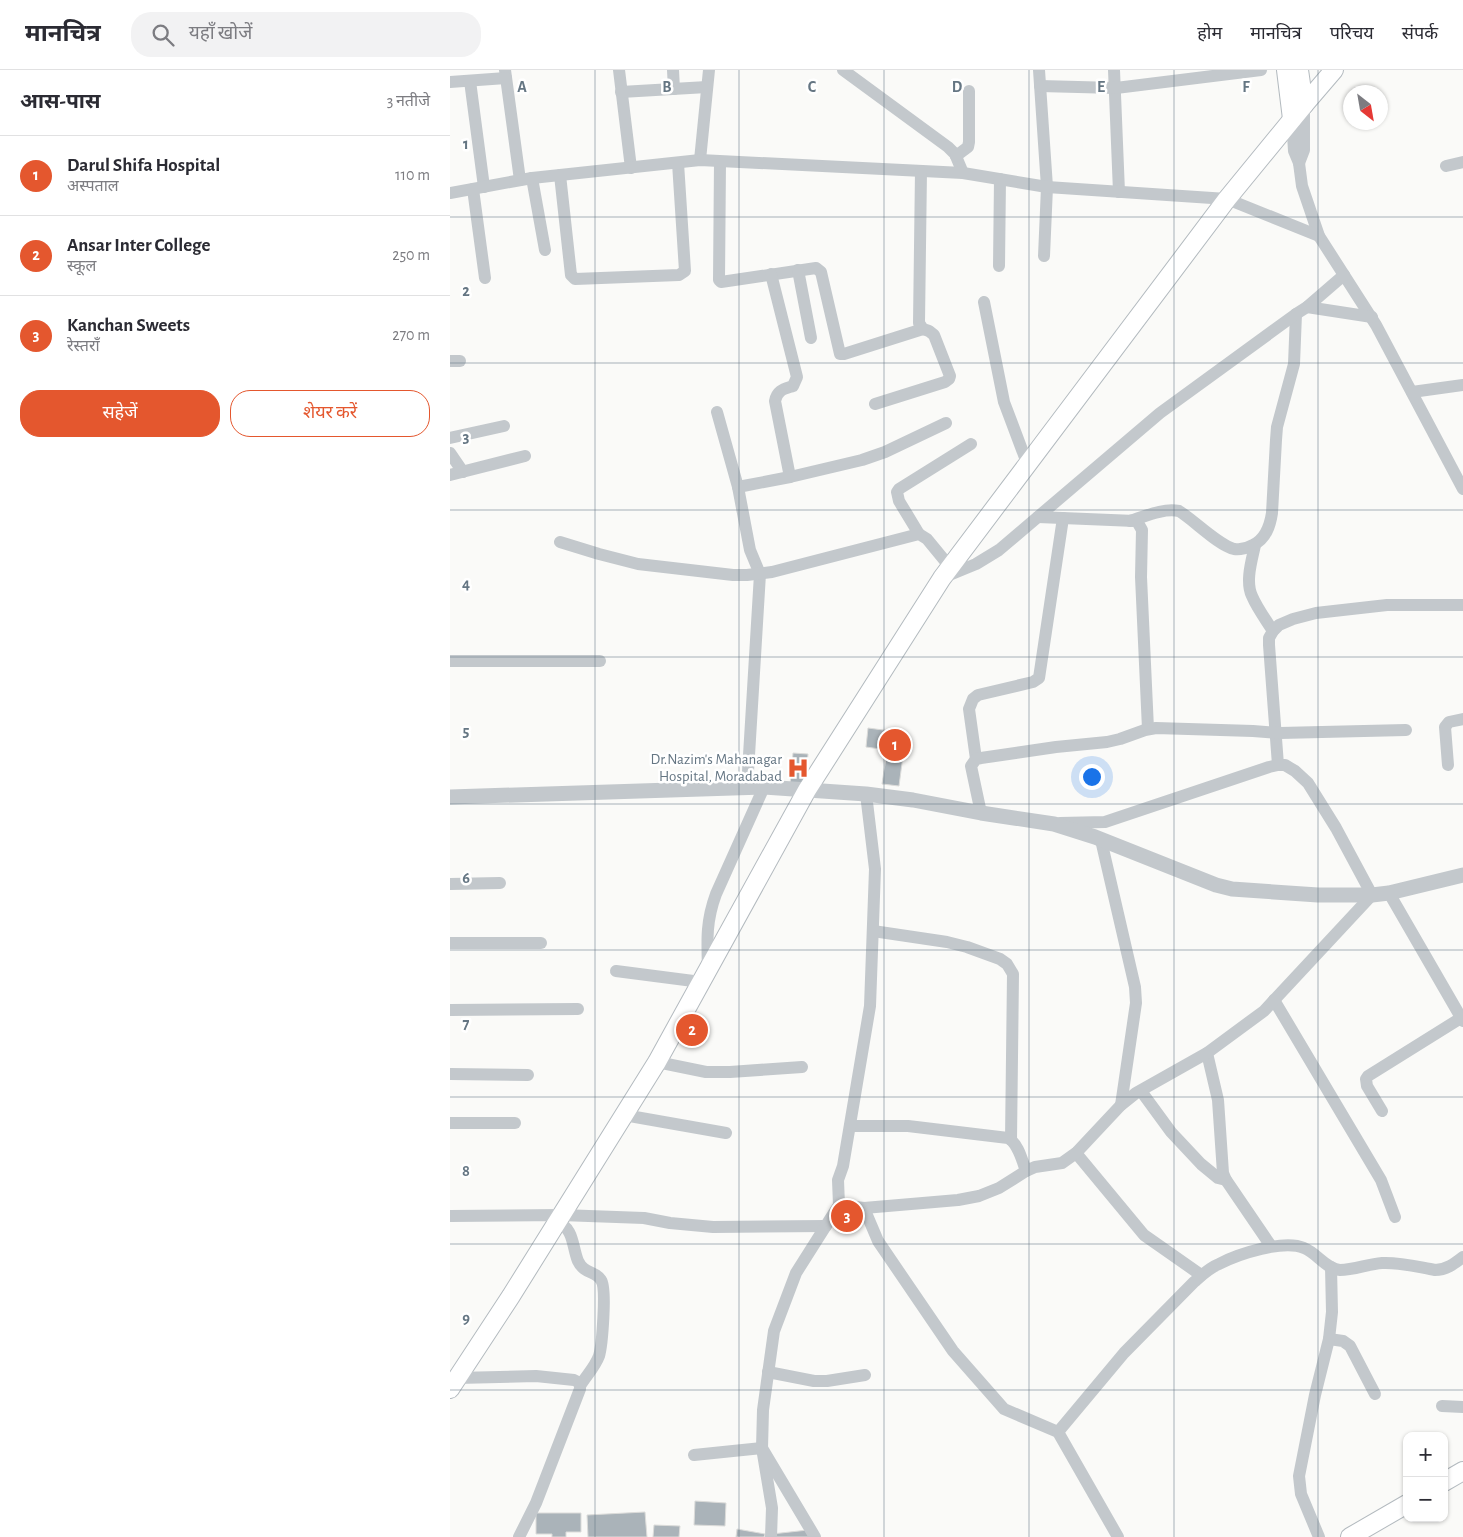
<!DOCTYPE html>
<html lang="hi">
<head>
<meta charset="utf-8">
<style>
  body { margin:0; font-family:"Alegreya Sans","Noto Sans Devanagari",sans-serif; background:#f2f2f3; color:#2b2b33 }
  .controls { position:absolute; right:15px; bottom:15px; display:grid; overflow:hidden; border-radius:10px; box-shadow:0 1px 4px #0004 }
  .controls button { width:45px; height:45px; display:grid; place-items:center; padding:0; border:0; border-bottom:1px solid #e1e1e2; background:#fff; color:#2b2b33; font:25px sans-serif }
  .compass { position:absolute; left:893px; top:15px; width:45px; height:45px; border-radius:50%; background:#fff; box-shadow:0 1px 4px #0004; rotate:149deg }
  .you { position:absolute; left:641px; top:706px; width:18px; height:18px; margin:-12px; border:4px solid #fff; border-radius:50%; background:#1a73e8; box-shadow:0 0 0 8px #1a73e833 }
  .badge { display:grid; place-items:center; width:32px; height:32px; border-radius:50%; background:#e4572e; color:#fff; font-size:16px; font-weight:700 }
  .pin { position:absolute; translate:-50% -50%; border:2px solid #fff; box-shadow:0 1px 5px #0006 }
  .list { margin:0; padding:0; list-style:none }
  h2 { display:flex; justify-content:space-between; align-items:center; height:65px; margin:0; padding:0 20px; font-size:21px }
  h2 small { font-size:16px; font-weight:400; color:#7c7c81 }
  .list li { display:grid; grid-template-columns:32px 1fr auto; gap:15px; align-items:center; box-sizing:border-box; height:80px; padding:0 20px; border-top:1px solid #e1e1e2 }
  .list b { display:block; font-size:19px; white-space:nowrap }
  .list p { margin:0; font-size:16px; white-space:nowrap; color:#7c7c81 }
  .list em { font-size:16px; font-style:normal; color:#7c7c81 }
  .actions { display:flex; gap:10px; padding:15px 20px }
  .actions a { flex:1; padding:11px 0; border:1px solid #e4572e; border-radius:20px; text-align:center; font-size:18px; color:#e4572e }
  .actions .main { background:#e4572e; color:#fff }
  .icon { flex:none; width:28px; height:28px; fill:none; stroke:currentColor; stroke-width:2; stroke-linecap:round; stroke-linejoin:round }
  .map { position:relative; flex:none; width:1013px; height:1467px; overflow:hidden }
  header { display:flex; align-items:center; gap:30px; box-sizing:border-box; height:70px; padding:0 25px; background:#fff; border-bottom:1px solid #e1e1e2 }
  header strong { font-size:24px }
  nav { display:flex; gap:28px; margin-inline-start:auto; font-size:18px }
  .search { width:350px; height:45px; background:#f2f2f3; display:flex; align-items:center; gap:12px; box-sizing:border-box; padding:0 18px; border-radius:20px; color:#7c7c81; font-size:19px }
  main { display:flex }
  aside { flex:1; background:#fff }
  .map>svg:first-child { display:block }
  .building { fill:#aab3b9; stroke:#dcdcda }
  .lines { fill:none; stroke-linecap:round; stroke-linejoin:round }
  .secondary-casing { stroke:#b3babf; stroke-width:20 }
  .minor { stroke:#c3c8cc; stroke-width:12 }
  .tertiary { stroke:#c3c8cc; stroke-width:15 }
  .secondary { stroke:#fff; stroke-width:18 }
  .grid { fill:none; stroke:#657683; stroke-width:1; stroke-opacity:0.55 }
  .labels { text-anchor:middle; stroke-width:5; stroke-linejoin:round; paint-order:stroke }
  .poi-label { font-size:15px; fill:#657683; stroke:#fff; text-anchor:end }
  .grid-label { font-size:16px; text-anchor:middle; font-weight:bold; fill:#657683; stroke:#fff; stroke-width:5; stroke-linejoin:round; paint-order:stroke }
</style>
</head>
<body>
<header>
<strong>मानचित्र</strong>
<div class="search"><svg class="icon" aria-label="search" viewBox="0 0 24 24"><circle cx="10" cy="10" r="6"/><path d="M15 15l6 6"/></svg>यहाँ खोजें</div>
<nav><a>होम</a><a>मानचित्र</a><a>परिचय</a><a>संपर्क</a></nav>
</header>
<main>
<aside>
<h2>आस-पास<small>3 नतीजे</small></h2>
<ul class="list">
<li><span class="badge">1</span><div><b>Darul Shifa Hospital</b><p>अस्पताल</p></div><em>110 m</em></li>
<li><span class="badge">2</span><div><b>Ansar Inter College</b><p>स्कूल</p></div><em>250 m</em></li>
<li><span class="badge">3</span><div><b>Kanchan Sweets</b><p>रेस्तराँ</p></div><em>270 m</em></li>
</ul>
<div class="actions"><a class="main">सहेजें</a><a>शेयर करें</a></div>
</aside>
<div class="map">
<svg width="1013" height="1467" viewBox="0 0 1013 1467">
  <rect width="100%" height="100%" fill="#fafaf8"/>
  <g class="building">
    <polygon points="418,658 456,663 449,716 432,714 437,680 416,677"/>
    <polygon points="343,683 358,684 356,716 340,715"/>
    <polygon points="245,1431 276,1433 275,1456 244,1455"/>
    <polygon points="195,1442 197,1467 138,1467 137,1445"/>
    <polygon points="86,1443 131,1443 131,1462 116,1462 116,1467 102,1467 102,1464 86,1464"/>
    <polygon points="204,1455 230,1456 229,1467 203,1467"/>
    <polygon points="287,1459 315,1464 314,1467 286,1467"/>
    <polygon points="358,1460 359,1467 322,1467 322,1464"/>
  </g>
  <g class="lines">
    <g class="secondary-casing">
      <g id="secondary">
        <polyline points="836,0 842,49"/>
        <polyline points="849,0 854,35"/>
        <polyline points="0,1319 61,1226 207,992 357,720 492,508 777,129 854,35 884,0"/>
        <polyline points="994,1412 1013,1401"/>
        <polyline points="900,1467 957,1434"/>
      </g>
    </g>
    <g class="minor">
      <polyline points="55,0 70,110"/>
      <polyline points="169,0 181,98"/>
      <polyline points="223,0 224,19"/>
      <polyline points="393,0 498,77 505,84 513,103"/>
      <polyline points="589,0 597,117 594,186"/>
      <polyline points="664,0 669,122"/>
      <polyline points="20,11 34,117"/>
      <polyline points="0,12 56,8"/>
      <polyline points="590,16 666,18 811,0"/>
      <polyline points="171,22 257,17"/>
      <polyline points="842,49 844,81 849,93 852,116 869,166 926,255 1013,419"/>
      <polyline points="506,86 518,77 519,72 519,21"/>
      <polyline points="250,90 259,0"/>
      <polyline points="270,92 269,210 271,212 366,198 371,202 390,284 394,284 473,259"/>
      <polyline points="849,93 854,80 854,35"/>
      <polyline points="996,96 1013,92"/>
      <polyline points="110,105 121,205 125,209 229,205 235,201 228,93"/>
      <polyline points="82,108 95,180"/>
      <polyline points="23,119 35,208"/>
      <polyline points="0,123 82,108 250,90 513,103 597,117 777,129 869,166"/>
      <polyline points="549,196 550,109"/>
      <polyline points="348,200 361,268"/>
      <path d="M321,204l26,103 -4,9c-9,3 -16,4 -18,15l15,76"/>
      <polyline points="534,232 554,332 577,393"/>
      <polyline points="857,237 922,247"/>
      <polyline points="0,291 10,291"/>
      <polyline points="962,322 1013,315"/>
      <polyline points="425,334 495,312 499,309 500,306 484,265 479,261 473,259 469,253 471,101"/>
      <polyline points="267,342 288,417 300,480 310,504 297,718"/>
      <polyline points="0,368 54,356"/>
      <polyline points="0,383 13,402"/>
      <polyline points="0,405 75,386"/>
      <polyline points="288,417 340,407 412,390 435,382 496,353"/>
      <polyline points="588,447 685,451 688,453 692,460 691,507 698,659"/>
      <path d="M680,451c16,-5 33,-13 49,-10 16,10 39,34 55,38 6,1 14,-1 19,-4 13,-6 17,-19 19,-32l4,-73 1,-13 17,-63 2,-50"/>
      <polyline points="469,464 449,431 447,422 449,419 521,374"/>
      <polyline points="110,472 149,484 188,494 283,505 297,505 322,502 469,464 477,469 500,497"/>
      <path d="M805,475c-3,15 -10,36 -3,51 5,12 14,24 21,35"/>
      <polyline points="492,508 526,494 549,480 710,343 846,244 857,237 894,205"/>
      <polyline points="0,591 150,591"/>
      <polyline points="526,689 519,639 523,629 528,625 583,612 589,608 613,448"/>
      <polyline points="828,695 819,575 819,568 823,561 829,555 843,549 866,543 937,535 1013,535"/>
      <polyline points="998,695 995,657 999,652 1013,649"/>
      <polyline points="531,743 521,696 526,689 531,688 606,677 657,672 670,669 695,660 706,658 803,661 830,663 956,660"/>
      <polyline points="651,770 685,917 686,933 671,1035"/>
      <polyline points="0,814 50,813"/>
      <polyline points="939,823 1013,951"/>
      <polyline points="423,861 497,872 517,877 550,889 557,894 563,904 561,1070"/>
      <polyline points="0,873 91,873"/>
      <path d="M258,898c-1,-28 -2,-47 8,-74l48,-107"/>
      <polyline points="166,901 251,912"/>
      <polyline points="824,930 931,1110 945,1147"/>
      <polyline points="0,940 128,939"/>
      <polyline points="757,983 768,1030 773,1103 776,1110 821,1176"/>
      <polyline points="207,992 256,1002 280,1002 352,997"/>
      <polyline points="0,1004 78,1005"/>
      <polyline points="691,1021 721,1062 751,1094 768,1108 776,1110"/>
      <polyline points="932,1041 917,1016 916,1009 918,1006 1011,948"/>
      <polyline points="174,1045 276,1063"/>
      <polyline points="0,1053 65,1053"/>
      <path d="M400,1056h58l100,12c10,5 14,22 18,33"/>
      <polyline points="626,1083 694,1165 751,1205"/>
      <polyline points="389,1135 414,1138 508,1130 529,1126 549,1118 576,1101 585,1097 612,1093 626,1083 671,1035 686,1023 757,983 814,941 922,825 886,758 858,713 845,701 835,695 828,695 819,697 655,752 610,753"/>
      <polyline points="414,1138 428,1171 503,1281 554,1339 608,1362 668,1467"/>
      <polyline points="0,1146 111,1145 194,1148 220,1153 263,1157 376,1156"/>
      <path d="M107,1152c17,6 15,24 21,39 6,13 18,10 23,19 6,8 1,66 -2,76 -4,11 -13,20 -19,30"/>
      <polyline points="879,1269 893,1271 900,1276 925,1324"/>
      <polyline points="318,1302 364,1311 377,1311 415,1305"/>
      <polyline points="7,1308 86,1306 124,1310 130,1313 130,1319 86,1433 69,1467"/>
      <polyline points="992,1336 1013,1337"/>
      <path d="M608,1362l66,-79 70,-71c8,-7 15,-14 25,-18 19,-10 65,-25 85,-16 13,5 22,21 36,22 14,0 28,-6 42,-7 18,-1 36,4 53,7 11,0 19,-6 28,-13"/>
      <polyline points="244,1385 312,1378 365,1467"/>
      <polyline points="321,1467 322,1438 312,1378 313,1340 324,1261 346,1203 389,1135 388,1110 393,1096 420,936 425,799 416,724"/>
      <polyline points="869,1467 851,1424 849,1406 865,1325 879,1269 882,1242 881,1197"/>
    </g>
    <polyline class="tertiary" points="0,727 314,717 416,724 463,730 531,743 604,754 645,767 766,815 782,819 868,825 922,825 939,823 1013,805"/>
    <use href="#secondary" class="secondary"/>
  </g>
  <path class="grid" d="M145,0v1467M289,0v1467M434,0v1467M579,0v1467M724,0v1467M868,0v1467M0,147h1013M0,293h1013M0,440h1013M0,587h1013M0,734h1013M0,880h1013M0,1027h1013M0,1174h1013M0,1320h1013"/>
  <defs>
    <g id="hospital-bare" transform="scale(1.725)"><path d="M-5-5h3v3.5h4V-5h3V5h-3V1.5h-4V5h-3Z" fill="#e4572e" stroke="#fff" stroke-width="2.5" paint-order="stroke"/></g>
  </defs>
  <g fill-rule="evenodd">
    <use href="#hospital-bare" x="348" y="698"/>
  </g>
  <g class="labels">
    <g class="poi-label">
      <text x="332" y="694">Dr.Nazim's Mahanagar<tspan x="332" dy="17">Hospital, Moradabad</tspan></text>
    </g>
  </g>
  <g class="grid-label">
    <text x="72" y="22">A</text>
    <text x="217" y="22">B</text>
    <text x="362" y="22">C</text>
    <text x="507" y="22">D</text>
    <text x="651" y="22">E</text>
    <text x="796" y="22">F</text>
    <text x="16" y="79">1</text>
    <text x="16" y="226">2</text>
    <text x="16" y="372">3</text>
    <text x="16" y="519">4</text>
    <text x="16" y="666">5</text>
    <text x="16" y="813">6</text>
    <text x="16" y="959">7</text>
    <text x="16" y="1106">8</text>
    <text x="16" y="1253">9</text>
  </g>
</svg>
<div class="controls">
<button>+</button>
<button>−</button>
</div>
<svg class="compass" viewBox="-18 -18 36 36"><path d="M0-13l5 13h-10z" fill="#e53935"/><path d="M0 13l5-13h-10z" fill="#7c7c81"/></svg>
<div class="you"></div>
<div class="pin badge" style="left:445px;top:675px">1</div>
<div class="pin badge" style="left:242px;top:960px">2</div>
<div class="pin badge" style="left:397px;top:1146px">3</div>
</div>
</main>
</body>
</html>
